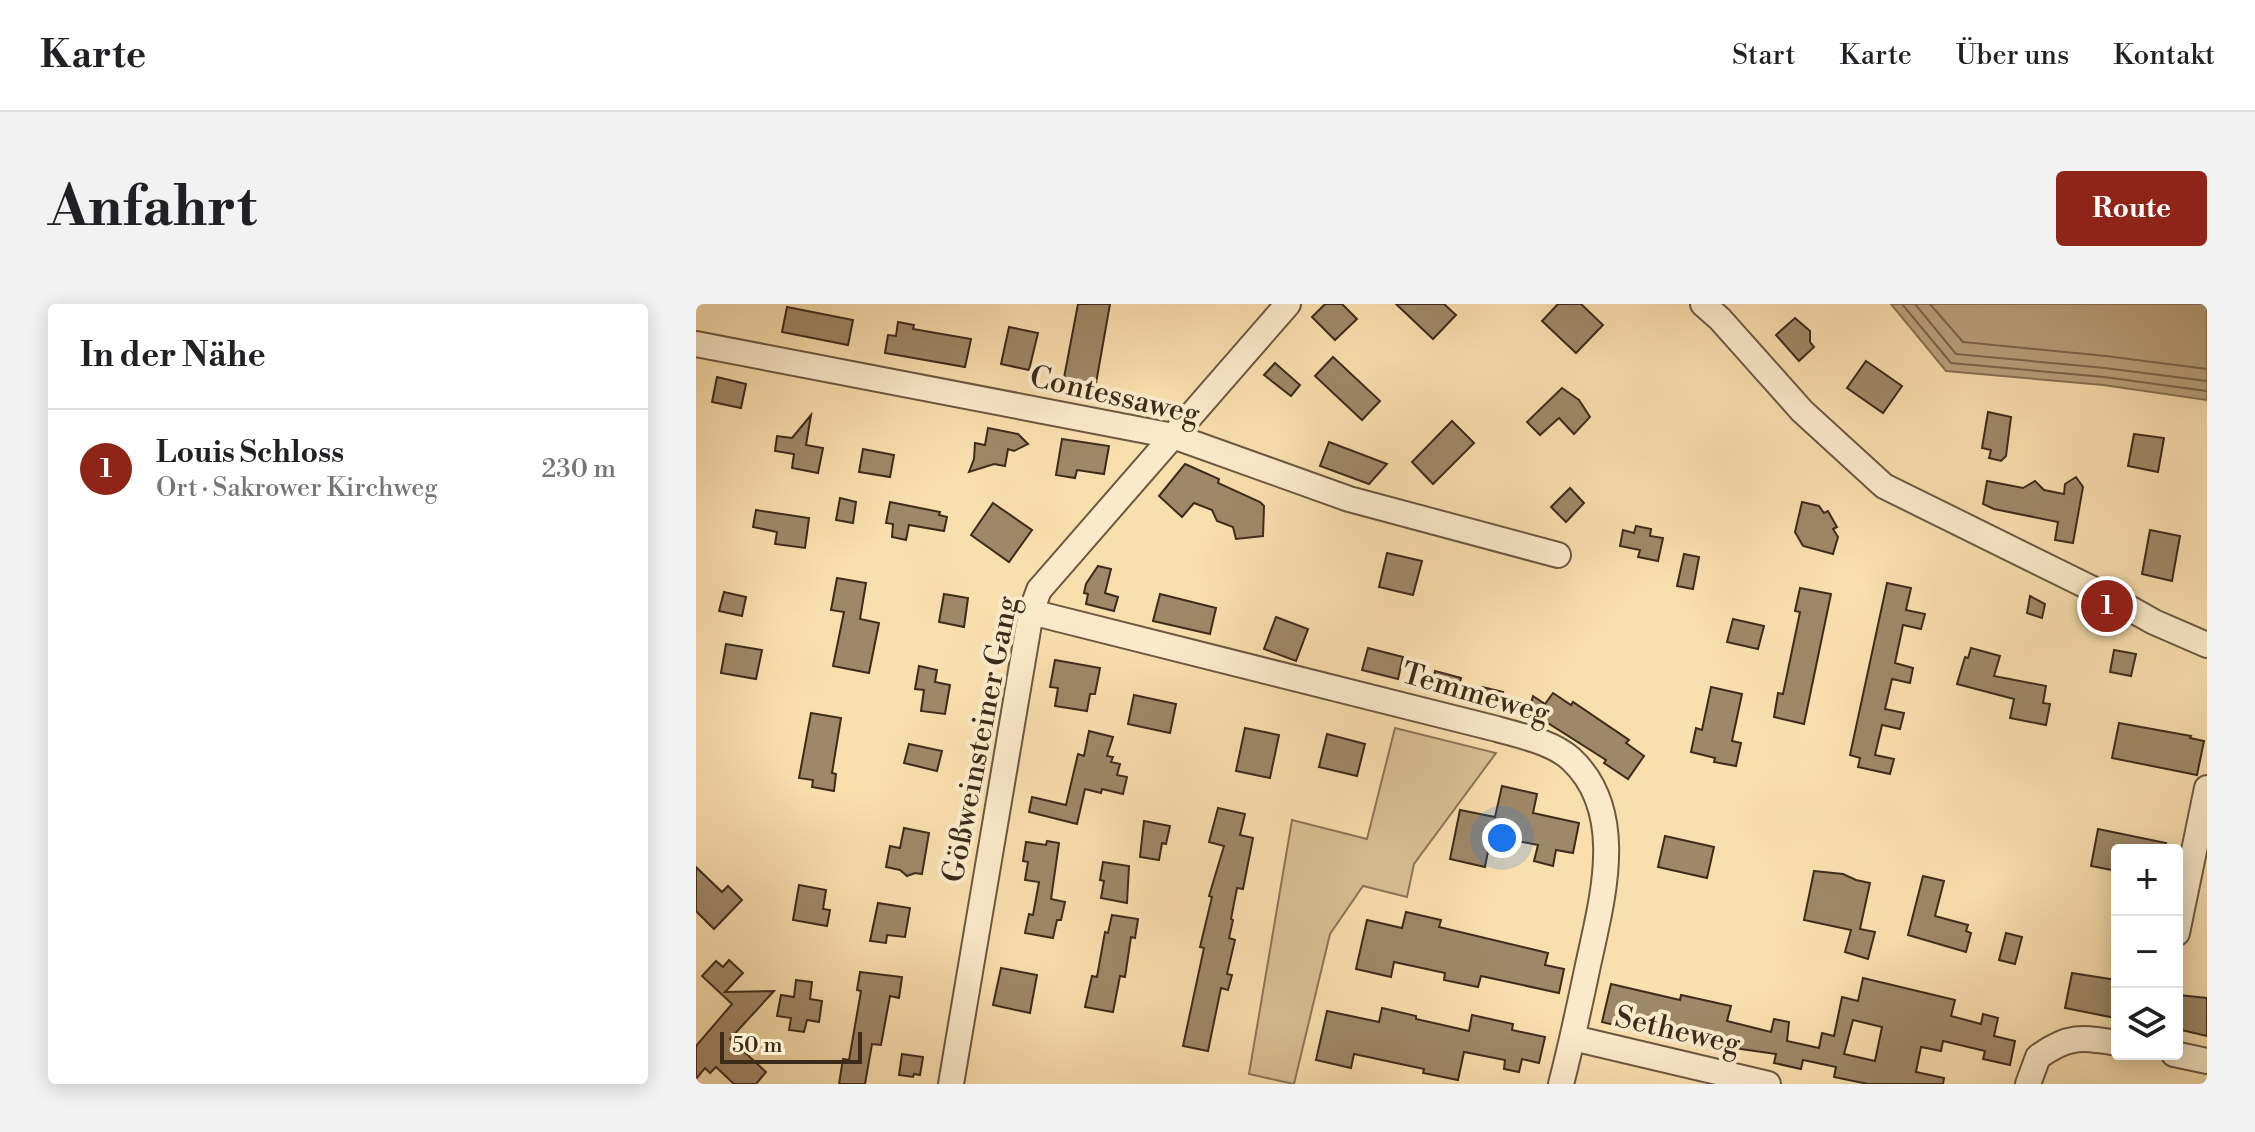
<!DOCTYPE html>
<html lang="de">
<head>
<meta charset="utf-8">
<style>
  body { margin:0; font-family:"Libre Bodoni",serif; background:#f2f2f2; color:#202124 }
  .controls { position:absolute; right:24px; bottom:24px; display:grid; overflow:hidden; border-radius:8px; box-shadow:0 4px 20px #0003 }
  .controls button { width:72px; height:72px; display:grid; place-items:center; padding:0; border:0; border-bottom:2px solid #e0e0e0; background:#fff; color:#202124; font:40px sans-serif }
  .scale { position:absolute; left:24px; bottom:20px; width:142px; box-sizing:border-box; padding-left:8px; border:4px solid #3d2b1a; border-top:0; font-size:22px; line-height:28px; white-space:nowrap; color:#3d2b1a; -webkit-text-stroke:6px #fbeaca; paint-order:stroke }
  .you { position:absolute; left:806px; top:534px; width:28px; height:28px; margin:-20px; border:6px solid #fff; border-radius:50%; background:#1a73e8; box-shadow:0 0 0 12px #1a73e833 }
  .badge { display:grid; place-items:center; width:52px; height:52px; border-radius:50%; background:#8f2418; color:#fff; font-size:26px; font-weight:700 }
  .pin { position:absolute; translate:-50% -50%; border:4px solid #fff; box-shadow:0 2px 8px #0006 }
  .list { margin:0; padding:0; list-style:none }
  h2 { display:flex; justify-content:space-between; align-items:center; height:104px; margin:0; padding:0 32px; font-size:34px }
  h2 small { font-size:26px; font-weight:400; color:#757577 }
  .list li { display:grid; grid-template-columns:52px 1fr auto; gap:24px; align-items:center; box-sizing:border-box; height:120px; padding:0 32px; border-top:2px solid #e0e0e0 }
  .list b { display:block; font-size:30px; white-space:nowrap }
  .list p { margin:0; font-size:26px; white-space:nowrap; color:#757577 }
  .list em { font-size:26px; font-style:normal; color:#757577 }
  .icon { flex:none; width:44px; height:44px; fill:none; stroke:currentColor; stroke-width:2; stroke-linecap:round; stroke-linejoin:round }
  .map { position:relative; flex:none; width:1511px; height:780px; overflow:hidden; border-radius:8px }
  header { display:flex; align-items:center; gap:48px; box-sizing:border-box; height:112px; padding:0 40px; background:#fff; border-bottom:2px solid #e0e0e0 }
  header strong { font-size:38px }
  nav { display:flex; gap:44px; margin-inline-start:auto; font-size:28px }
  .intro { display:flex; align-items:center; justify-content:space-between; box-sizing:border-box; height:192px; padding:0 48px }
  h1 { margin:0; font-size:56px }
  .button { padding:20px 36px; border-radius:8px; background:#8f2418; color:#fff; font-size:28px; font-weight:700 }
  main { display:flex; gap:48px; padding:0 48px }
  aside { flex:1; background:#fff; border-radius:8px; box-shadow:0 4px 20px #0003 }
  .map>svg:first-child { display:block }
  .green { fill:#d9c095; stroke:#8b7658; stroke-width:2 }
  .water { fill:#b9a17c; stroke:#877255; stroke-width:2 }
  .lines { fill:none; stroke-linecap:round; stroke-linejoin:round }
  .shore { stroke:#7b664b; stroke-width:2 }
  .building { fill:#9f8867; stroke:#3d2b1a; stroke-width:2; fill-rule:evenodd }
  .minor-casing { stroke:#6c583f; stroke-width:28 }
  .minor { stroke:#fbeaca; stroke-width:24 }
  .labels { text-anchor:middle; stroke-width:8; stroke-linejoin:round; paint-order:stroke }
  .street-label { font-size:30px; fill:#3d2b1a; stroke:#fbeaca }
</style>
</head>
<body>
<header>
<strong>Karte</strong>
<nav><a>Start</a><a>Karte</a><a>Über uns</a><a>Kontakt</a></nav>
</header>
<div class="intro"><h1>Anfahrt</h1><a class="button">Route</a></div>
<main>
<aside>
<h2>In der Nähe<small></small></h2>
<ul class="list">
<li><span class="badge">1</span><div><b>Louis Schloss</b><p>Ort · Sakrower Kirchweg</p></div><em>230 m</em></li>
</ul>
</aside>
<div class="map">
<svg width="1511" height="780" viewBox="0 0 1511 780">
  <rect width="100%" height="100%" fill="#f9deae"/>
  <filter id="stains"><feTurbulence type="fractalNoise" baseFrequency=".0025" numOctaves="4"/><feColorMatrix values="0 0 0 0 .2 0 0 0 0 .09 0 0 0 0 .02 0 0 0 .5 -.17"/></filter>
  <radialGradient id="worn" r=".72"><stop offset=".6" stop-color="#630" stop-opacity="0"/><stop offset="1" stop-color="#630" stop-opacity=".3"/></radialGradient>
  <polygon class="green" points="699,424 800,449 718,560 711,593 667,582 634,630 598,780 553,770 596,516 671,535"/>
  <polygon class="water" points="1195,0 1511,0 1511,96 1407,81 1250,67"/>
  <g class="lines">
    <g class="shore">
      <polyline points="1206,0 1255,59 1408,73 1511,87"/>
      <polyline points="1219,0 1260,50 1409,64 1511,77"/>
      <polyline points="1234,0 1267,38 1410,52 1511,65"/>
    </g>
  </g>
  <g class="building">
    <polygon points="382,0 414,0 399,85 367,79"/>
    <polygon points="629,0 646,0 661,15 639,36 616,13"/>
    <polygon points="700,0 748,0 760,11 737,35"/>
    <polygon points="862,0 885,0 907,21 880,49 846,17"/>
    <polygon points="91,3 157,16 152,41 86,28"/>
    <polygon points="1099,14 1114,27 1114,38 1118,43 1103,57 1080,31"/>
    <polygon points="202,18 218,21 217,25 275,35 269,63 189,49 192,31 200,32"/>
    <polygon points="313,23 342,29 333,66 305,60"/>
    <polygon points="637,53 684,97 666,116 619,72"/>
    <polygon points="1170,57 1206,82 1187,109 1151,84"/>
    <polygon points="579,59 604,81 595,92 568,71"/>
    <polygon points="21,73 50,80 45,104 16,98"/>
    <polygon points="866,84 883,96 894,113 878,130 863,114 844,131 831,118"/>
    <polygon points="1292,108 1315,113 1310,152 1305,157 1293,154 1295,146 1286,144"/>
    <polygon points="115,111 110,141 127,144 122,169 96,164 98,150 79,147 81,132 96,134"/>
    <polygon points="756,117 778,139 737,180 716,158"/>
    <polygon points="292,124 322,130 332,140 318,147 312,145 309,162 298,160 273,168 278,155 279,139 289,141"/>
    <polygon points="1438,130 1468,134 1462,168 1432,162"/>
    <polygon points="366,135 413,142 408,170 381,166 379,174 360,171"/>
    <polygon points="633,138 691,160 673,180 624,162"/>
    <polygon points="167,145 198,151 194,173 163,168"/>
    <polygon points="489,160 523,175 522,179 564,198 568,202 567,232 540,235 537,223 521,217 516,206 498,199 486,213 463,192"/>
    <polygon points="1380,173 1387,183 1377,239 1359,236 1362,218 1298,205 1287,200 1291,177 1327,184 1339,177 1348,186 1368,190 1369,180"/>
    <polygon points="874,184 888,199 870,218 855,203"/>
    <polygon points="144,194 160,198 157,219 140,216"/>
    <polygon points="194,198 244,208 243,211 251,213 248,227 213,221 210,236 196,233 197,220 190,219"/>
    <polygon points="1106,198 1123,202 1128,209 1132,207 1141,223 1137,225 1142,233 1137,250 1107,242 1099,228"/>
    <polygon points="297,199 336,226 313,258 275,231"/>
    <polygon points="60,206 113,214 109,244 79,240 81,228 57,223"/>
    <polygon points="940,222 955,225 954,232 967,234 962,257 942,253 944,246 924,242 927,226 938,229"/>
    <polygon points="1454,226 1484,232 1476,277 1446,270"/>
    <polygon points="691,249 726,257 717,291 683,283"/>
    <polygon points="988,250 1003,253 997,285 981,282"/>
    <polygon points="402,262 415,265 409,289 422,293 418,307 390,300 392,290 388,289 390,280"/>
    <polygon points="141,274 170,279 164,315 183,319 173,369 137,362 148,308 135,306"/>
    <polygon points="1191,279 1215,284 1210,306 1229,310 1225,325 1207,321 1199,359 1217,364 1214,379 1196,375 1189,405 1208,409 1204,425 1186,421 1179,451 1198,455 1194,470 1162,463 1164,454 1154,451"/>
    <polygon points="1104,284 1135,290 1108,420 1078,413 1082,389 1087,390 1104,308 1099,307"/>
    <polygon points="28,288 50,293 46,312 23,307"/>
    <polygon points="248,290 272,294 268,323 243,318"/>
    <polygon points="464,290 520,304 514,330 457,317"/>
    <polygon points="1334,292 1349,300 1346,314 1331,309"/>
    <polygon points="580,313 612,325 600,357 568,345"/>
    <polygon points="1037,315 1068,322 1062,345 1031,338"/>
    <polygon points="30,340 66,346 60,375 25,369"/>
    <polygon points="672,344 707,353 702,375 666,366"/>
    <polygon points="1275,344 1304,352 1298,372 1350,382 1347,399 1354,400 1350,421 1314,414 1318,395 1261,380 1269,353 1272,354"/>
    <polygon points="1418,346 1440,350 1435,372 1414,368"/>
    <polygon points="359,356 404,364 399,390 394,390 391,407 359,402 362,384 354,383"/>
    <polygon points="223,362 241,366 239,378 254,381 249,410 225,407 228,386 219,385"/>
    <polygon points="739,367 765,374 761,390 735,383"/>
    <polygon points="786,383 807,388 803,402 783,397"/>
    <polygon points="1015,383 1046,390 1036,437 1045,439 1040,462 1018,458 1019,454 995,448 1000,424 1006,426"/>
    <polygon points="857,389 875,401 877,398 933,436 930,439 948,452 932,475 908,459 910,456 833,407 837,392 849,400"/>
    <polygon points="438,391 480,400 474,429 432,420"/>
    <polygon points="115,409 145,414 136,469 140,470 138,487 116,483 117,476 103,474"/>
    <polygon points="1423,419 1495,432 1494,434 1508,437 1501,471 1416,454"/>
    <polygon points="549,424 583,431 574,474 540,467"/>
    <polygon points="393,427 417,433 411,452 417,453 415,458 424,460 421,471 431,473 427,490 406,485 405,489 389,485 381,520 333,508 336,493 370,501 382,450 388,452"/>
    <polygon points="631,430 669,440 661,472 623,463"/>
    <polygon points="213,440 246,447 241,467 208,459"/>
    <polygon points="806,482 841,490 837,509 883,519 877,549 860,546 857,562 838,557 842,541 795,532 789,563 754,555 764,506 799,513"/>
    <polygon points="522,504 549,510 544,531 557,534 547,585 541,584 535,615 537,616 533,634 539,636 531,670 536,671 532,686 525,684 512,747 487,742 508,644 504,643 516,593 513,592 528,542 513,538"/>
    <polygon points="448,517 474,522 470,540 466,539 463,556 444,553"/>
    <polygon points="208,524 233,529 226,570 219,569 211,572 204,566 190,563 194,542 204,544"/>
    <polygon points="1402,525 1470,539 1469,546 1421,546 1421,567 1395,562"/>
    <polygon points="969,532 1018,543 1011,574 962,563"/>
    <polygon points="351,537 363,539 355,595 369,598 365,616 361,616 357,634 329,629 333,610 337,611 343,578 329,576 332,558 327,557 330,538 350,541"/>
    <polygon points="407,558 433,562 431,599 405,594 408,577 404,576"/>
    <polygon points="0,563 26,588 32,582 46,596 18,625 0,607"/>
    <polygon points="1118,567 1147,570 1160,576 1174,579 1164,625 1179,628 1172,655 1149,648 1155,626 1108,616"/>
    <polygon points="1227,572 1248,577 1239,612 1272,621 1270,627 1275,629 1270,648 1212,631"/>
    <polygon points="103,581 130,586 127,605 134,606 131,622 97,616"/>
    <polygon points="182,599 214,604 209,633 191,631 190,639 174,637"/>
    <polygon points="710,608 745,616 743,623 852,649 849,661 868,665 863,689 785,672 782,683 748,676 749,669 698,658 695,673 660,665 671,616 706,624"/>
    <polygon points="416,611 442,615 439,634 435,633 429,673 424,672 417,708 389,703 396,672 401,673 409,628 412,629"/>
    <polygon points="1310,629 1326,633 1319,660 1303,656"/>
    <polygon points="33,656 47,669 29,688 78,687 34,735 70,768 60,780 38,780 20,763 14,769 9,764 0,775 0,742 36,700 6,672 20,657 27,663"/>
    <polygon points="305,664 341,671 334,709 297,701"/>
    <polygon points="164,668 206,673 203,694 194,692 185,741 176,740 169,780 143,780 147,755 153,756 165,687 161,686"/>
    <polygon points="1376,669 1421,676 1419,714 1369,704"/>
    <path d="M1167,674l92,22 -4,16 30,8 2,-10 15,4 -4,18 21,5 -5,24 -27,-6 2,-8 -42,-10 -2,10 -20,-4 -5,25 28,6 -1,6h-75l-34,-7 2,-10 -33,-7 -2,9 -27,-6 2,-9 -35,-5 -69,-16 -1,5 -69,-16 9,-38 69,16 1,-5 50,11 -4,15 44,11 3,-13 15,3 -2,19 32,7 3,-15 12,3 8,-39 16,4zM1157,716l29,7 -7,34 -31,-7z"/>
    <polygon points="100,676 116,678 114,695 126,697 123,718 111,716 108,728 93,726 95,714 81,712 85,691 98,693"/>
    <polygon points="1483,691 1511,694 1511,732 1481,725"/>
    <polygon points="686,704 720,712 720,715 773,727 776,711 817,720 816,726 849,733 843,759 826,755 823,768 808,765 809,756 768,748 762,776 727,769 728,765 658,750 655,764 620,756 631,707 683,718"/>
    <polygon points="206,750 227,753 224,771 218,770 217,773 203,771"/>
  </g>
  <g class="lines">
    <g class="minor-casing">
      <g id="minor">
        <polyline points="1007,0 1024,15 1106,107 1188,182 1417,295 1458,318 1511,341"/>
        <polyline points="0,40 477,132 653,195 862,251"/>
        <path d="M335,308l466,117c24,7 55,13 74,30 58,54 30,144 16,211 -8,38 -16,76 -26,114"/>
        <polyline points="1481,629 1511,484"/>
        <polyline points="877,734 1072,780"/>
        <polyline points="1478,750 1511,757"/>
        <polyline points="255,780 335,308 343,286 592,0"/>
        <path d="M1332,780l10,-27c30,-22 44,-20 79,-14"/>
      </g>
    </g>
    <use href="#minor" class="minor"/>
  </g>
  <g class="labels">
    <g class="street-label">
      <text transform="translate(419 91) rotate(13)" y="10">Contessaweg</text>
      <text transform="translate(780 389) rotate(16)" y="10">Temmeweg</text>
      <text transform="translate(284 435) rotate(-79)" y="10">Gößweinsteiner Gang</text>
      <text transform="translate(982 726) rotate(13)" y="10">Setheweg</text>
    </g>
  </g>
  <rect width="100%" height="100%" filter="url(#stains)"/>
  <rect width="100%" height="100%" fill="url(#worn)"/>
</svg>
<div class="controls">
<button>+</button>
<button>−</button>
<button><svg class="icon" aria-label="layers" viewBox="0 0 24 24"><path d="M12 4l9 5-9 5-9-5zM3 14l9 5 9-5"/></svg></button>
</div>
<div class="scale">50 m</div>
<div class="you"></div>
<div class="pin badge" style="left:1411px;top:302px">1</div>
</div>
</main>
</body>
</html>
